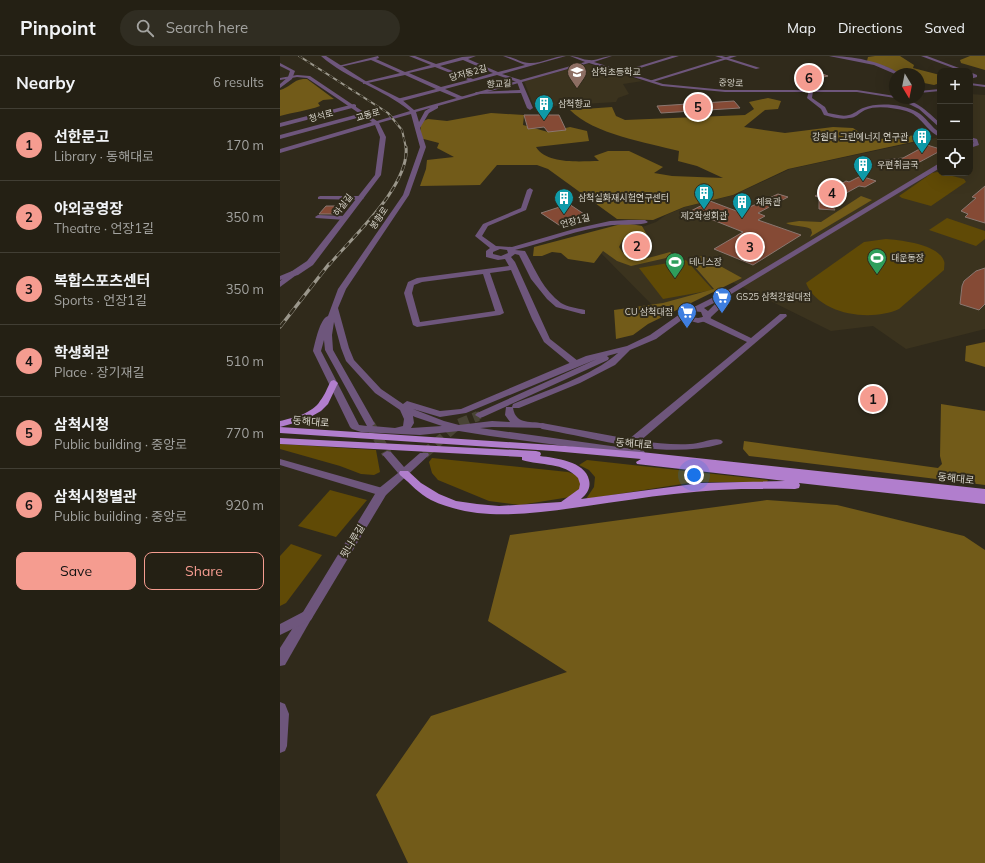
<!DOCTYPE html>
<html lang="en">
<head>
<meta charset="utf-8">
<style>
  body { margin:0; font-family:Mulish,"Noto Sans KR",sans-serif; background:#302d22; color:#f1f3f6 }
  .controls { position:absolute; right:12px; top:12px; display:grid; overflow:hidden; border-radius:8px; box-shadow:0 4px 16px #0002 }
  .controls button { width:36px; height:36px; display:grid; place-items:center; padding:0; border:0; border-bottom:1px solid #413e34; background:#242014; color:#f1f3f6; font:20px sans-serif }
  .compass { position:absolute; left:609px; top:12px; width:36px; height:36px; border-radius:50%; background:#242014; box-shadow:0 4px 16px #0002; rotate:170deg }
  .you { position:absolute; left:414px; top:419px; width:14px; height:14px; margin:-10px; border:3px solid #fff; border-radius:50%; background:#1a73e8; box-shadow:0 0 0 6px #1a73e833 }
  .badge { display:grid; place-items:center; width:26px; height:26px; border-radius:50%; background:#f59c90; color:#111; font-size:13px; font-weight:700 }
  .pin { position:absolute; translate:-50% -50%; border:2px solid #fff; box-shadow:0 1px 4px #0006 }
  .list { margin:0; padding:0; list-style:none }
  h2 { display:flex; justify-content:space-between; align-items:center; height:52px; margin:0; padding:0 16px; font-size:17px }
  h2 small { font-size:13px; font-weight:400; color:#a3a3a0 }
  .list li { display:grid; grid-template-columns:26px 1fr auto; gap:12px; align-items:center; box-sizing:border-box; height:72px; padding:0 16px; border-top:1px solid #413e34 }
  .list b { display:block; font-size:15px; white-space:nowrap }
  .list p { margin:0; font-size:13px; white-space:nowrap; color:#a3a3a0 }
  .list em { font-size:13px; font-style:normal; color:#a3a3a0 }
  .actions { display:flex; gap:8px; padding:12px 16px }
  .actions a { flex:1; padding:9px 0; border:1px solid #f59c90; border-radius:8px; text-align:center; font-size:14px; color:#f59c90 }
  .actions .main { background:#f59c90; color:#111 }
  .icon { flex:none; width:22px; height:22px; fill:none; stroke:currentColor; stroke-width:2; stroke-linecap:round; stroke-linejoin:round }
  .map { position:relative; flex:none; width:705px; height:807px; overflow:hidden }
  header { display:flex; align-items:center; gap:24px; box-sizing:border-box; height:56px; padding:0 20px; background:#242014; border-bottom:1px solid #413e34 }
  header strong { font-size:19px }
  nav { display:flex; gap:22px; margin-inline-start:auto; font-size:14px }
  .search { width:280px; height:36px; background:#302d22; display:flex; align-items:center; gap:10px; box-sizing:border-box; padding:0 14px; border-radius:22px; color:#a3a3a0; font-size:15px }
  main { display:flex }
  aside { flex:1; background:#242014 }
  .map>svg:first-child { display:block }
  .built { fill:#3b331e }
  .green { fill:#604a06 }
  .forest { fill:#725b19 }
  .building { fill:#854a35; stroke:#8a7770 }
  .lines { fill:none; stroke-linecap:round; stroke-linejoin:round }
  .tertiary-tunnel-far1 { stroke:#494435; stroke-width:8; stroke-dasharray:8 4; stroke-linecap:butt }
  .tertiary-tunnel { stroke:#494435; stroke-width:10; stroke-dasharray:10 5.5; stroke-linecap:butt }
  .minor { fill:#6e567c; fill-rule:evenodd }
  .tertiary { fill:#6e567c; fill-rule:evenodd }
  .primary { fill:#b17ecd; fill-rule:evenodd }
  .rail-far2-casing { stroke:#9b978b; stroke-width:2 }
  .rail-far1-casing { stroke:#9b978b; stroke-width:3 }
  .rail-casing { stroke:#9b978b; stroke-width:3.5 }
  .rail-far2 { stroke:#302a1b; stroke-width:1.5; stroke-dasharray:4.5; stroke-linecap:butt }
  .rail-far1 { stroke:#302a1b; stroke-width:2; stroke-dasharray:6; stroke-linecap:butt }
  .rail { stroke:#302a1b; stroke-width:2.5; stroke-dasharray:8; stroke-linecap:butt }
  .labels { text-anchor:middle; stroke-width:4; stroke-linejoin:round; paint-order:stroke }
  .far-poi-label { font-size:9px; fill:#d7d4ca; stroke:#302a1b; text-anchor:start }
  .far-street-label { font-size:9px; fill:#d7d4ca; stroke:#302a1b }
  .street-label { font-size:10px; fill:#d7d4ca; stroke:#302a1b }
</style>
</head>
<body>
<header>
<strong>Pinpoint</strong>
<div class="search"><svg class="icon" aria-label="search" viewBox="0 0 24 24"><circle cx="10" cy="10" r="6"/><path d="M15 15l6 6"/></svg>Search here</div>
<nav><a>Map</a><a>Directions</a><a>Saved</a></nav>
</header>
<main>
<aside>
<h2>Nearby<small>6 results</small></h2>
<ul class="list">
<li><span class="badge">1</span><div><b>선한문고</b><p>Library · 동해대로</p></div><em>170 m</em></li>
<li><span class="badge">2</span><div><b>야외공영장</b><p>Theatre · 언장1길</p></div><em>350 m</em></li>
<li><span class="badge">3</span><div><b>복합스포츠센터</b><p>Sports · 언장1길</p></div><em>350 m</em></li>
<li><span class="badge">4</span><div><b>학생회관</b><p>Place · 장기재길</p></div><em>510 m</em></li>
<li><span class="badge">5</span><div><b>삼척시청</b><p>Public building · 중앙로</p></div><em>770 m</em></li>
<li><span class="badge">6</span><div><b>삼척시청별관</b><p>Public building · 중앙로</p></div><em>920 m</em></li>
</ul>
<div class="actions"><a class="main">Save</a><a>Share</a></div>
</aside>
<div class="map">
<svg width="705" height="807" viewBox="0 0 705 807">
  <rect width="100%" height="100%" fill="#302a1b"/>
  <g class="built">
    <polygon points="308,8 363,25 343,28 349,38 338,42 336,46 254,51 244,25"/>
    <polygon points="690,38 705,39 705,273 626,293 593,270 551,275 450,225 384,261 313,189 376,166 386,159 405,151 454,139 510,113 660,81 660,117 690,117"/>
  </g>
  <g class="green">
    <polygon points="657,116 684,123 686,126 651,150 622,142 619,140 652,117"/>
    <polygon points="667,162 705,175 705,183 696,190 649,174"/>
    <path d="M606,183c14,1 52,5 58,22 1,2 0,6 0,9l-45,39c-28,13 -80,6 -93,-26l58,-41z"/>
    <polygon points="406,204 433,234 383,243 359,212"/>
    <polygon points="0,388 96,394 100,416 94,419 81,418 60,410 0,393"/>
    <polygon points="152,402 288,416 297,419 302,425 300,434 290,441 240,449 209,445 158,424 152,417 149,406"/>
    <polygon points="307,404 488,424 487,426 415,426 306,443 314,431 315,421 309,414 299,409"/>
    <polygon points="50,434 87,444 56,481 18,470"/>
    <polygon points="11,488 42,499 6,547 0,550 0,500"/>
  </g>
  <g class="forest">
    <polygon points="595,0 620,0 634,9 633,12 660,19 660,27 654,29 639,26 639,18 620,18 607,11 587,5 588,1"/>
    <polygon points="690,0 705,0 705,14 681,7 680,4"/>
    <path d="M23,23h4l27,20 -11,1 -5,3 2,3c-13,5 -27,6 -40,10v-26c9,-2 13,-10 23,-11z"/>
    <path d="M488,42l13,3 -3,8 -13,1 -21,17 41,6 48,-6 20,1 18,12 46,-5 9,4 -138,30 -55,26 -49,12 -31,13 -36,-1 -69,-50 -11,-4h-40l-17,20 -60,1 6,-17 1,-9 27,-3 -17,-9 2,-5 -19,-5 1,-16 7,-3 19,2 44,-8 33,2 -1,10 25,7 22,-5 17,4 2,10 -53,6c11,18 45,14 63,14l-5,-5 14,-5h21l34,16 -9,6 18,3 51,2 -26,-12 -19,-5 1,-10c-31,-8 -86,-17 -109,-41l42,-3 4,9 9,4 120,-5 9,-6 -5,-7z"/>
    <path d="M581,140l11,4 -62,37 2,-4 -1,-4c-8,-4 -18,-2 -25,-6l13,-2 22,1z"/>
    <path d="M345,167l17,3 5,9 -24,4 -4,8c11,20 34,9 51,5l5,4 -44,10 -14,-5 -14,-10 -9,12 -26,-4 -7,-6 -9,-1 -10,4h-9l1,-9z"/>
    <polygon points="422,200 462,222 368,268 353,279 336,283 334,254 383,247 434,233 409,204"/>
    <polygon points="705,286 705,311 685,305 686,290"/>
    <polygon points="661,348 705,355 705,429 469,400 463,393 464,385 658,412 662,408 660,400"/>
    <polygon points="487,444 557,449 684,480 705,494 705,807 128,807 96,739 151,660 287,616 208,565 230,479"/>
  </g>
  <g class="building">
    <polygon points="529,14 534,15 548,20 520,26 518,17"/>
    <polygon points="454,45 460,52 381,57 377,50"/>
    <polygon points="244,59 279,59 286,74 268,76 264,71 248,73"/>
    <polygon points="647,89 660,93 660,95 636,108 612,110 605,104 623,102"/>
    <polygon points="581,120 596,125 585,131 579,130 550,146 555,154 539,153 539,141 535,140 546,134 550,135 566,125 569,126"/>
    <polygon points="705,130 705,167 685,161 688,158 681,155 696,142 692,141"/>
    <polygon points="498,138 508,141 478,157 485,160 478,164 521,179 473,209 434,193 463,176 423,160 419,162 407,157 430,145 459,156"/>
    <polygon points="289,148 307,160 279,169 261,157"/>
    <polygon points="46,150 66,150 60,158 39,158"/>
    <polygon points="705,212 705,248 699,254 680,248 682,230 684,225 696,215"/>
  </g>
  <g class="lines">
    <polyline class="tertiary-tunnel-far1" points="195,361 200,359"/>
    <g class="tertiary-tunnel">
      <polyline points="90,368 107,398"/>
      <polyline points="144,398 178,368 198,360"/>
    </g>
    <g class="minor">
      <path d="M98,0l1,2 -3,1 29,13 26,-7 -22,-9h6l21,8 26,-7 14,-1 -8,3 30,13 27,-7 -22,-9c10,0 19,8 28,7 12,0 23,-7 35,-7l-64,18 19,6 12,28 -3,2 -3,-2 -6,-15 -47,1 2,-2 44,-2 -3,-8 -20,-7 -52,14 18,8v2h-4l-19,-8 -41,11 -3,-2 1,-1 39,-10 -31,-14 -42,9v-2l37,-9 -29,-13 -31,7 -2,-1zM183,4l30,13 -20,6 -33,-13zM155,11l33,13 -27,7 -32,-14z"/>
      <polygon points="392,0 399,0 344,17 340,16"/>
      <polygon points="450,0 457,0 373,26 369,25"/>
      <path d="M549,0c22,0 53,5 71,18h-5l-21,-9z"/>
      <polygon points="641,0 647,0 687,15 681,15"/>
      <polygon points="0,7 15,15 12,23 0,32 0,28 8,21 10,15 0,10"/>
      <polygon points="690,16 697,19 697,21 690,23 691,20"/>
      <polygon points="690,27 705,29 705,31 690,29"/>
      <polygon points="660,33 660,35 639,37 639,35"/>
      <path d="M529,35h4l-1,7 13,9 3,6c7,1 14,4 21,2 5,-1 9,-5 14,-7 15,-6 40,-4 54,4 9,5 14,15 23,21v4c-14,-6 -19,-22 -34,-26 -12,-3 -29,-6 -41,-1 -6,3 -9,8 -16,8 -8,2 -17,-1 -25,-3l-3,-6 -14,-11z"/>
      <polygon points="74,48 76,49 76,51 0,71 0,67"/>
      <polygon points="86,56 88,57 88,59 0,83 0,79"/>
      <path d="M250,132l3,2 -7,20 -38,16 -6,10 14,10 16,1 62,-18 36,-8 18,-1h17l3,2c-5,4 -28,2 -36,3 -33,4 -65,17 -97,25l10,1c10,18 18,39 36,52 6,4 16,5 24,7v4h-3l-26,-7 -9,-8 -16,-20 -12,-24 -4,-1 -4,3 4,5 35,77 28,22 1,2 -1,2h-6l-28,-23 -12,-23 -21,-49 -21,3 14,40 -4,2 -83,12 -4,-2 -9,-32 4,-11 9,-4 92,-12 -4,-7 -7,1 -12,-3v-6l4,-3 -15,-12 8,-12 38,-16 6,-18zM220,193l7,1 1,3 -7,3 -8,-2v-2zM203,218l12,37 -75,11 -8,-29 2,-8 8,-3z"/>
      <polygon points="40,140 81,140 84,142 81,144 38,143 38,141"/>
      <polygon points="38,159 65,160 68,162 65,164 36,162 35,161"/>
      <polygon points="12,215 15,215 19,217 0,231 0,225"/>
      <path d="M500,258h6l1,2 -147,125c16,2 33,4 50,3 10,0 23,-7 31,-4l2,2 -2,2c-58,16 -121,-5 -179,-15l-5,-3 5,-3 87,16 118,-97 -45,-21v-4h6l43,21z"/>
      <polygon points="0,403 106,433 107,436 106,439 102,440 0,409"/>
      <polygon points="27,555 31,556 33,560 5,609 0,610 0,592 23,556"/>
      <polygon points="0,646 5,648 9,658 7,690 5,695 0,697"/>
    </g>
    <g class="tertiary">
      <path d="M41,0h5l41,26 34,17 13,11 171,-48 -15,-6c7,0 13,4 19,4 8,1 15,-4 23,-4l-18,6 69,22 62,6h132l38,6v2c19,0 32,13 45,25v5l-21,-19 -22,-11h-2l-38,-6h-132l-63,-6 -73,-23 -151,43v2l-9,5 -9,15 6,19 -17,48 -63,94 -8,19 11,40 5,12 27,29 22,15 4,-3 33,10 21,-2 125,-53 41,-10 23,-11 30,-21 1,-3 13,-4 36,-18 208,-125 2,-1v5l-212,128 2,2 -1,2 -18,17 -1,3 -12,3 -15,-4 -27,20 -26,11 -15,15 -35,18 -61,25h-6c3,18 19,12 32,16l2,2 -2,2 -53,-1 -12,1 160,22 4,1 1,2 -1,2 -4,1 -150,-20 -31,-5 -39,4 -59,-3 -9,-3 -2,-2 -37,-76c2,-8 7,-33 15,-35l10,-27 65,-94 17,-48 -9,-33 -32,9 7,14 -5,38 -68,90 -15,10 -18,5v-4l12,-5 15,-10 68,-86 5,-38 -5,-12 -95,28v-4l92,-27 -65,-44 -10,-1 -17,3v-2l17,-3 13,1 67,45 33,-10c-27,-22 -63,-32 -89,-55zM150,52l-5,3 -6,11 -3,-10zM438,245l-10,10 -4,-3zM413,255l8,1 2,5 -5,1 -8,-1 -2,-3zM54,266l7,26 5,13 29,32 25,17 4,9 -1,7 -8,2 -23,-2 3,-2 -42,-74 -1,-15zM44,284l1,10 42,76 -8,-1 -38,-74zM338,297c-26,23 -73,38 -105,51l-1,3h-6l-1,8 5,7 -18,-1 -33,4 -15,-4 -31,-12 27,8 26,-4 131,-54 -120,54 -2,2 5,3 3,-1 125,-57 1,-2 -2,-2zM133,360l2,1 27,9 -31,2 3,-5z"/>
      <polygon points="435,0 442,0 480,12 476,13"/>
      <polygon points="690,81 697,83 699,89 690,92 690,88 694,87 690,85"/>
      <polygon points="107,395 111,396 124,411 140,397 148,397 149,399 106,439 31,564 0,579 0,568 23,556 98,433 118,417 102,398"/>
    </g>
    <path class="primary" d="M54,324l4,3 -10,21 -7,7 -16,9 -25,7 273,18 88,7 344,37v15l-186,-21 1,2 -1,3 -4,1c-41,-1 -81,0 -121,5 -29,3 -58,8 -87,12 -50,7 -108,17 -156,-6 -12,-6 -20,-16 -31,-25l-1,-2 1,-2h8l13,12 18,11 17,7 21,3 22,2 62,-4 18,-13 1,-5 -2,-6c-14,-16 -37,-12 -56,-18v-3l-242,-13v-6l256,13 4,1 1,2 -1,2c15,2 45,5 49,24 2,8 -2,14 -8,19l120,-16 84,-2 -148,-17 -1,-2 5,-3 -88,-8 -273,-18v-12c13,-3 33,-8 40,-20 5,-6 7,-13 11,-20z"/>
    <g class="rail-far2-casing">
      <polyline id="rail-far2" points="19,0 108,57 122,74 126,92"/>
    </g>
    <g class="rail-far1-casing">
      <path id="rail-far1" d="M49,209c23,-28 81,-79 77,-118"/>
    </g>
    <g class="rail-casing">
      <polyline id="rail" points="0,271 49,208"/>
    </g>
    <use href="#rail-far2" class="rail-far2"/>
    <use href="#rail-far1" class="rail-far1"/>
    <use href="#rail" class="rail"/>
  </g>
  <defs>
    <g id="school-pin" transform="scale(1)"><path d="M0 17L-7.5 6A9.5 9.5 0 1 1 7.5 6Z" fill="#8d6e63" stroke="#302a1b"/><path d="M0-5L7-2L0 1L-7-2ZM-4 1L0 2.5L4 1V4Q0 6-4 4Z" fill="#fff"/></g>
    <g id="building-pin" transform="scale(1)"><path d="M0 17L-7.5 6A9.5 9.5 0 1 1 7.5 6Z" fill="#0f9aa8" stroke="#302a1b"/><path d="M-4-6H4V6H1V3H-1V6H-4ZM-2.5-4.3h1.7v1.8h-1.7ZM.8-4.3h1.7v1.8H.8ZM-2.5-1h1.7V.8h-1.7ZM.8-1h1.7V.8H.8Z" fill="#fff"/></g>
    <g id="stadium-pin" transform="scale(1)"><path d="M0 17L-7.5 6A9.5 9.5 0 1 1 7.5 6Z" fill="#2e9e5b" stroke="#302a1b"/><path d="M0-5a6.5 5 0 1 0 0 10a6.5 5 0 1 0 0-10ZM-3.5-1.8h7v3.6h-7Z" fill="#fff"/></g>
    <g id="supermarket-pin" transform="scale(1)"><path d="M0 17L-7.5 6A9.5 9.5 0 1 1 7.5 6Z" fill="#3f7fe0" stroke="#302a1b"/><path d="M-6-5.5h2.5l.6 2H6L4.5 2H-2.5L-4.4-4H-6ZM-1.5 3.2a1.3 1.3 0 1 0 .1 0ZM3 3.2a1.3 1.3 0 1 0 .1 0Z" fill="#fff"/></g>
  </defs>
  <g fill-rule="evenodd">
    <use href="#school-pin" x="297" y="16"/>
    <use href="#building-pin" x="264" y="48"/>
    <use href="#building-pin" x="642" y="81"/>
    <use href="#building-pin" x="583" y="109"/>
    <use href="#building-pin" x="424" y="137"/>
    <use href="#building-pin" x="284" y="142"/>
    <use href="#building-pin" x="462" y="146"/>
    <use href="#stadium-pin" x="597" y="202"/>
    <use href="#stadium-pin" x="395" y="206"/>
    <use href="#supermarket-pin" x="442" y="241"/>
    <use href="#supermarket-pin" x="407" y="256"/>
  </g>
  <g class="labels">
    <g class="far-poi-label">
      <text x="311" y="19">삼척초등학교</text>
      <text x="278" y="51">삼척향교</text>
      <text x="628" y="84" text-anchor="end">강원대 그린에너지 연구관</text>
      <text x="597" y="112">우편취급국</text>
      <text x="298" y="145">삼척실화재시험연구센터</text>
      <text x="476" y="149">체육관</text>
      <text x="424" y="163" text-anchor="middle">제2학생회관</text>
      <text x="611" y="205">대운동장</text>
      <text x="409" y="209">테니스장</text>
      <text x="456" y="244">GS25 삼척강원대점</text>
      <text x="393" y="259" text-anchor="end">CU 삼척대점</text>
    </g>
    <g class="far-street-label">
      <text transform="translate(188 17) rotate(-15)" y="3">당저동2길</text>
      <text transform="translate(451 27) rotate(2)" y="3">중앙로</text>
      <text transform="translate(219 28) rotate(-2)" y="3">향교길</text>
      <text transform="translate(88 59) rotate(-16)" y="3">교동로</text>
      <text transform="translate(41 60) rotate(-15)" y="3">청석로</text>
      <text transform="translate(63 149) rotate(-52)" y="3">하실길</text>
      <text transform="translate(99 162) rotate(-56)" y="3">봉황로</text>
      <text transform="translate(295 165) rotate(-15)" y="3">언장1길</text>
    </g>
    <g class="street-label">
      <text transform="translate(31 365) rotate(5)" y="4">동해대로</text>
      <text transform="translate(354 387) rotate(5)" y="4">동해대로</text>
      <text transform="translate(676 422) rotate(6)" y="4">동해대로</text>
      <text transform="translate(72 485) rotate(-59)" y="4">뒷나루길</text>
    </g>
  </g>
</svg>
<div class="controls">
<button>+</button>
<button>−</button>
<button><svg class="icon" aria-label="locate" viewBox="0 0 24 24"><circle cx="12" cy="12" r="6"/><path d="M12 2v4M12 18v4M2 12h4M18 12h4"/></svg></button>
</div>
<svg class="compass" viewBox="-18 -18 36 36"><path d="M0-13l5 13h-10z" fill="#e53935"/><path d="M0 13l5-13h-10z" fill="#a3a3a0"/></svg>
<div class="you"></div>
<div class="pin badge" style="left:593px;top:343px">1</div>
<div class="pin badge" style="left:357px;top:190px">2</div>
<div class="pin badge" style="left:470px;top:191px">3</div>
<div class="pin badge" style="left:552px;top:137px">4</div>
<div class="pin badge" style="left:418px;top:51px">5</div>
<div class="pin badge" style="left:529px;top:22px">6</div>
</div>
</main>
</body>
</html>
